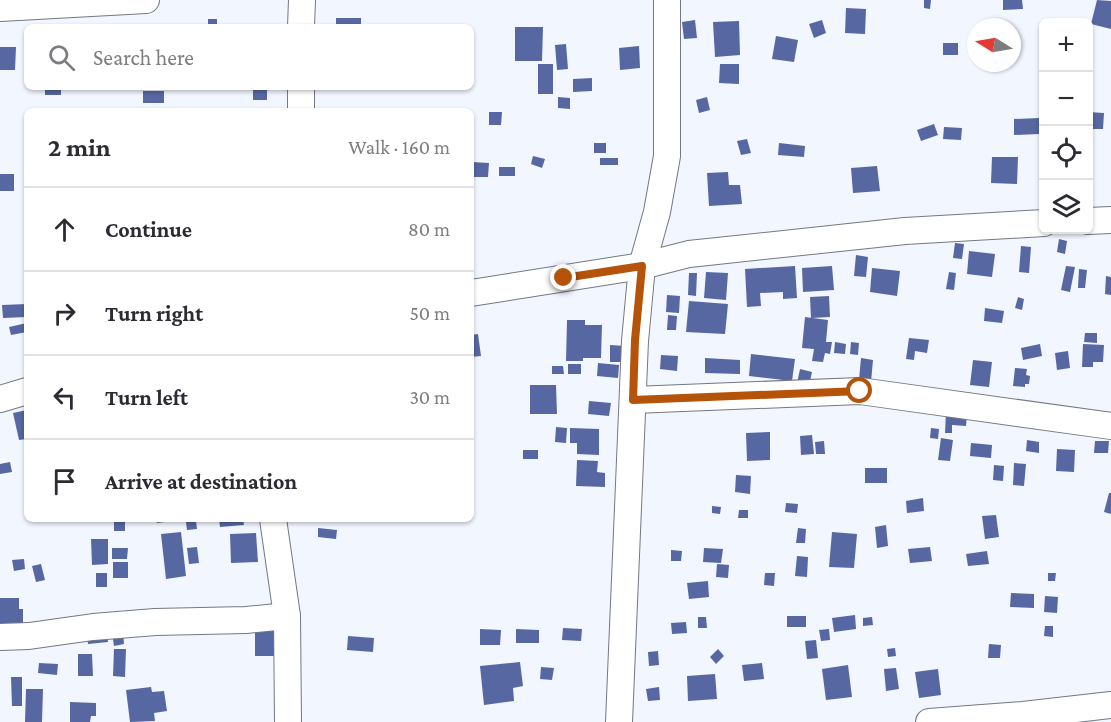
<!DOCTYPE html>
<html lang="en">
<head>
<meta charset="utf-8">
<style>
  body { margin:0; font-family:"Crimson Pro",serif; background:#f7f7f7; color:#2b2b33 }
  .controls { position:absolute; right:18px; top:18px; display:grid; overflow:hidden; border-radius:9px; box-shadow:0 2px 4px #0004 }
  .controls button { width:54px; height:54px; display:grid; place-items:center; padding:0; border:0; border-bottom:2px solid #e1e1e2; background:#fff; color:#2b2b33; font:30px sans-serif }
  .compass { position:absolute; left:967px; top:18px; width:54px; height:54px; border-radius:50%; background:#fff; box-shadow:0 2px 4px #0004; rotate:281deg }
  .stop { position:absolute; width:18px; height:18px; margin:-14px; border:4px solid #b45309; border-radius:50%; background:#fff }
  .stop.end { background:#b45309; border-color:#fff; box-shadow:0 2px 6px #0008 }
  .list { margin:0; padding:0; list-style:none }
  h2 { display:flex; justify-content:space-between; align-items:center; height:78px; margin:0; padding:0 24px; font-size:26px }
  h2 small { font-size:20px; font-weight:400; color:#7c7c81 }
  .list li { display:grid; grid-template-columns:39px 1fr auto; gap:18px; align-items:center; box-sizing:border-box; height:84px; padding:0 24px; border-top:2px solid #e1e1e2 }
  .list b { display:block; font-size:22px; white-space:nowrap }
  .list em { font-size:20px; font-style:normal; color:#7c7c81 }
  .icon { flex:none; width:33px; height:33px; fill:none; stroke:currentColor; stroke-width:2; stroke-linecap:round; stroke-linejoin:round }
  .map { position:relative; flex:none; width:1111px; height:722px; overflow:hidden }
  .search { position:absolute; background:#fff; box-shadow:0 2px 4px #0004; left:24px; top:24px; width:450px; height:66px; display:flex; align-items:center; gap:15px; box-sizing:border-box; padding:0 21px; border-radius:9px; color:#7c7c81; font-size:22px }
  .panel { position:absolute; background:#fff; box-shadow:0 2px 4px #0004; left:24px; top:108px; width:450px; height:414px; border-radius:9px }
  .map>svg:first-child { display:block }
  .building { fill:#5667a2 }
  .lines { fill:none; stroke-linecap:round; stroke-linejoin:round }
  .minor-casing { stroke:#747881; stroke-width:28 }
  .minor { stroke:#fff; stroke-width:26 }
  .route { stroke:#b45309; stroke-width:8 }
</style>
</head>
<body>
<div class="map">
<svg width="1111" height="722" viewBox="0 0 1111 722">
  <rect width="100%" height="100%" fill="#f2f6ff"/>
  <g class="building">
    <polygon points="924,0 931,0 930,9 924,8"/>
    <polygon points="1003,0 1022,0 1023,9 1003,10"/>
    <polygon points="1097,0 1111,1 1111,29 1091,24"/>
    <polygon points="846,8 866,9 865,34 845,33"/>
    <rect x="336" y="18" width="25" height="9"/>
    <rect x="208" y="19" width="9" height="8"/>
    <polygon points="695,20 697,38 684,39 682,22"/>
    <polygon points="822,20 826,33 814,38 809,24"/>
    <polygon points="739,21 740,55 715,57 713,22"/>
    <polygon points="515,27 543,27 542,61 515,61"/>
    <polygon points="776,36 798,40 794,62 772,59"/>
    <rect x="943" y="43" width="15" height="12"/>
    <polygon points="566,44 568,69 557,70 555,45"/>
    <polygon points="639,46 640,68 620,70 619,48"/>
    <polygon points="0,47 16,47 15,70 0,70"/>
    <rect x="538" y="64" width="15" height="30"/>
    <polygon points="720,64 739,64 739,84 719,83"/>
    <polygon points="592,78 592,91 573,92 573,79"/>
    <rect x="45" y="87" width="16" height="8"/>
    <rect x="253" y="87" width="14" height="13"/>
    <rect x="143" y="91" width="21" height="12"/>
    <polygon points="558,97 570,98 570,109 558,108"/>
    <polygon points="707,97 710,110 699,113 696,100"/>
    <polygon points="489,112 502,112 501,125 489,125"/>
    <polygon points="1088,112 1104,113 1103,129 1088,129"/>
    <polygon points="1039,118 1039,134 1014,135 1014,119"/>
    <polygon points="934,124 938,135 921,141 917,130"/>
    <polygon points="944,127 962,128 961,140 943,139"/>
    <polygon points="747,139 751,153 741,155 737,141"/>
    <rect x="594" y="143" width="12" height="10"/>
    <polygon points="779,143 805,146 804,157 778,155"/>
    <polygon points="533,156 545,159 542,168 531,164"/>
    <polygon points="992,157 1018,157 1017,184 991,183"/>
    <rect x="600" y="158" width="18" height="7"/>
    <polygon points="472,162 489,163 488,177 472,177"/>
    <polygon points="877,166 880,191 853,193 851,168"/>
    <rect x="499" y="167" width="16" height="9"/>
    <polygon points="728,172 729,185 740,185 742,204 709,206 707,173"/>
    <rect x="0" y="174" width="14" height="17"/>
    <polygon points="1059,239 1067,241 1065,254 1057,252"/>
    <polygon points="955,243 964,244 962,259 953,258"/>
    <polygon points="1021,246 1031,247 1029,273 1019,272"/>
    <polygon points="969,251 995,254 992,277 967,274"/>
    <polygon points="856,255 868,257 866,277 854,276"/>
    <polygon points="795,266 797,298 783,299 783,292 760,293 761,306 747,307 745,269"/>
    <polygon points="832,266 834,290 803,292 802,268"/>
    <polygon points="1066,266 1075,267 1070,292 1061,290"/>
    <polygon points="872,268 900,271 897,296 870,292"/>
    <polygon points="1079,269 1087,270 1085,288 1078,288"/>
    <polygon points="706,272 728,273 726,300 704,298"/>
    <polygon points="949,272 956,273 954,290 946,289"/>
    <polygon points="689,273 697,273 696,296 688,295"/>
    <polygon points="1106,276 1111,277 1111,295 1105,294"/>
    <polygon points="667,295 680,296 679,313 666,312"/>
    <polygon points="829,296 830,317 811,318 810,297"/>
    <polygon points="1018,297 1024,299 1022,310 1015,308"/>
    <polygon points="689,301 728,304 725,334 686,332"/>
    <polygon points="27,304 27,317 3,318 2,305"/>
    <polygon points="985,308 1004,311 1002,323 984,321"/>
    <polygon points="668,315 677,316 676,330 667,330"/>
    <polygon points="805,317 828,320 826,342 832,342 830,354 825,353 823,362 812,361 814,349 802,348"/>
    <polygon points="567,320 585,320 585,325 602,325 601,358 583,358 583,361 566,361"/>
    <polygon points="27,323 27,332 11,335 9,327"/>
    <polygon points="1085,333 1097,333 1097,343 1084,342"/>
    <polygon points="478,334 481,356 471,357 471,335"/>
    <polygon points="909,338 929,340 927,353 915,351 914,360 906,359"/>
    <polygon points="835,342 846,344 845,354 834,353"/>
    <polygon points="851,342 859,343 858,355 850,354"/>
    <polygon points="1040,344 1042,356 1023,360 1021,348"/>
    <polygon points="1083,344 1104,345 1103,362 1093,362 1093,367 1082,367"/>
    <polygon points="610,345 626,346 626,362 610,362"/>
    <polygon points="1068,351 1070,368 1057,370 1055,353"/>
    <polygon points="751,354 795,359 792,381 749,376"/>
    <polygon points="661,355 678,356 677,371 660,369"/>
    <polygon points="705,358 740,360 740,374 705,373"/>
    <polygon points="861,358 873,360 871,382 859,380"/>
    <polygon points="973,360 992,362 989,387 970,385"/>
    <polygon points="598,363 619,365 618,378 597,376"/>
    <rect x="568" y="364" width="13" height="10"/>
    <polygon points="552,366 563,366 564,374 552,374"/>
    <polygon points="1015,368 1027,369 1026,375 1030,376 1029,384 1025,384 1025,387 1013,386"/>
    <polygon points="800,369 812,372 809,386 797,383"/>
    <polygon points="530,385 556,385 557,414 530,414"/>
    <polygon points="589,401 611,403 609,416 588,414"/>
    <polygon points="27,410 27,439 19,440 13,413"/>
    <polygon points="946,412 967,414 966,426 952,425 952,433 945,433"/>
    <polygon points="556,427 567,428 566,443 555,442"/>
    <polygon points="570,428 599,429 599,455 577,454 577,443 570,443"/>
    <polygon points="931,428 939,429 938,439 930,438"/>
    <polygon points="770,432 770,460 747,461 746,433"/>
    <polygon points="812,435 814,454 801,455 800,436"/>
    <polygon points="941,438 953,440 950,461 938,460"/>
    <polygon points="1027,440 1039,442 1039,453 1026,451"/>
    <polygon points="824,441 825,454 816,454 815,442"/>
    <polygon points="1095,441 1109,441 1108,453 1094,453"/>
    <polygon points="971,443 992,445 991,458 970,456"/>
    <polygon points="1057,449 1075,450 1074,472 1056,471"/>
    <rect x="523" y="450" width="15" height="9"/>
    <polygon points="577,460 598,461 597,472 605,473 605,487 576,486"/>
    <polygon points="10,462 12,472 0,474 0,464"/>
    <polygon points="1014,463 1026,464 1024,486 1013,485"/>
    <polygon points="994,465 1004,466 1003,481 993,480"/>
    <rect x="865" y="468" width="22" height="15"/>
    <polygon points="736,475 751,476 750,494 735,492"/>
    <polygon points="1109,493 1111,493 1111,514 1104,512"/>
    <polygon points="923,498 924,511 907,513 906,501"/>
    <polygon points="786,503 798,504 797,513 785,512"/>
    <polygon points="712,506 721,507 720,514 712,513"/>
    <polygon points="739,510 748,510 748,518 738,518"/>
    <polygon points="996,515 999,537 985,539 982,516"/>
    <polygon points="114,519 125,520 125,531 114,531"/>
    <polygon points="156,519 180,519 180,520 157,523"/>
    <polygon points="219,519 243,519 244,525 220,527"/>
    <polygon points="196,521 197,529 187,530 186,522"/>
    <polygon points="886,525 888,546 877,548 875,527"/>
    <polygon points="318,528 337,530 336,539 318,537"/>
    <polygon points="798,528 806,529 805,543 796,543"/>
    <polygon points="181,532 186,576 166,579 161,534"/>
    <polygon points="832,532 857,534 854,568 829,567"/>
    <polygon points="256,533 258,562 231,563 230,534"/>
    <polygon points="91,539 108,539 108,564 92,565"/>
    <polygon points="197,547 199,563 189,564 187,548"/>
    <polygon points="930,547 932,561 910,563 908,549"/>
    <polygon points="112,548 128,548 127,559 112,559"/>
    <polygon points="704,548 723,549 721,563 703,562"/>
    <polygon points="671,550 682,551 681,561 671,561"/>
    <polygon points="987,551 989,564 968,566 966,554"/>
    <polygon points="797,556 808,557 807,577 795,576"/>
    <polygon points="24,559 25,569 14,571 12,560"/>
    <rect x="113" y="562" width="15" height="16"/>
    <polygon points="41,564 45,580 36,582 32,566"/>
    <polygon points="717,564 729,565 728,578 716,577"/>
    <rect x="96" y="573" width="11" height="14"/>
    <polygon points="765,573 775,573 774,586 764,585"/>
    <polygon points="1048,573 1056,573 1055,581 1048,581"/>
    <polygon points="708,581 709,597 689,599 687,583"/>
    <polygon points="1011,593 1034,594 1034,608 1010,607"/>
    <polygon points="1045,596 1058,597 1057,613 1044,612"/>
    <polygon points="0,598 19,598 19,609 23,609 23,632 0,632"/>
    <polygon points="855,615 856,629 834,632 832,618"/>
    <rect x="787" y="616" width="19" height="11"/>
    <polygon points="698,617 706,617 707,628 698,628"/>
    <polygon points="872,617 873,625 863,626 863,618"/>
    <polygon points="686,622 687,633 672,634 671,623"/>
    <rect x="255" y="624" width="21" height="32"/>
    <polygon points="1045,626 1053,626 1053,637 1044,636"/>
    <polygon points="563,628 582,629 581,641 562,640"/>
    <polygon points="480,629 501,630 500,645 480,645"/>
    <polygon points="516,629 539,630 539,643 516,643"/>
    <polygon points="829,629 830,640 821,641 819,630"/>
    <polygon points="123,632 124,644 114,646 112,633"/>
    <polygon points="107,633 108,642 88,644 87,635"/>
    <polygon points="348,636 374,638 373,652 347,650"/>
    <polygon points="816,640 818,658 807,659 805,641"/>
    <polygon points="989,644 1001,645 1000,658 988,658"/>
    <polygon points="895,648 896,656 888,657 887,649"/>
    <polygon points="114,649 126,649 125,677 113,676"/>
    <polygon points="718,649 724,656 716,664 710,657"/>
    <polygon points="658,651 659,665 649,666 648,652"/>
    <polygon points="78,654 92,654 93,676 78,676"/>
    <polygon points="520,662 523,686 513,688 514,701 484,705 480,666"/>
    <polygon points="39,663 58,664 57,675 38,673"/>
    <polygon points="762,663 764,679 744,681 742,665"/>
    <polygon points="848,665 852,697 826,700 822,669"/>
    <polygon points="541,667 554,668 552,680 540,679"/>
    <polygon points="896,668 899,689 886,691 884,669"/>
    <polygon points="938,669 941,695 919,698 915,672"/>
    <polygon points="715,674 717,699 688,701 687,676"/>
    <polygon points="11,677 22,677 22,706 12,706"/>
    <polygon points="151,687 152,692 164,691 167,711 154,713 155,721 130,722 126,690"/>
    <polygon points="659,687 660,700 648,701 646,689"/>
    <polygon points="26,689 43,689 42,722 25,722"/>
    <polygon points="70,702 96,703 96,716 91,716 90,722 70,722"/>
  </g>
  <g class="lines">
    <g class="minor-casing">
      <g id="minor">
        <polyline points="0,8 146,0"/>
        <polyline points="301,27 302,0"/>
        <polyline points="301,111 301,87"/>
        <polyline points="1088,221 1111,220"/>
        <polyline points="471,293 642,266 689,254 905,231 1044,223"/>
        <polyline points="0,399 27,391"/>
        <polyline points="633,400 860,391 1111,426"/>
        <polyline points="273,519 287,616 288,722"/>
        <polyline points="0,637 29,636 93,627 155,622 246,620 287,616"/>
        <polyline points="619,722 635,341 642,266 657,212 667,156 667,0"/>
        <polyline points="929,722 1023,715 1111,705"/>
      </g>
    </g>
    <use href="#minor" class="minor"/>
  </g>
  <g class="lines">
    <polyline class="route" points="564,278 642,266 635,340 633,400 860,391"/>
  </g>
</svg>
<div class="controls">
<button>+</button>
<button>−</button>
<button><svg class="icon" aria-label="locate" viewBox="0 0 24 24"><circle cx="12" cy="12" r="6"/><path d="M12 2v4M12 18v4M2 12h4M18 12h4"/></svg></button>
<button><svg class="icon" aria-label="layers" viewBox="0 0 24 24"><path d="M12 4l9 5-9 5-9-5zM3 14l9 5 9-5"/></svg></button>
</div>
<svg class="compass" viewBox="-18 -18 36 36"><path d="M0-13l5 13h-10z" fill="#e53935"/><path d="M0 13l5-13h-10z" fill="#7c7c81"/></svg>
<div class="stop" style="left:860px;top:391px"></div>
<div class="stop end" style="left:564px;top:278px"></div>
<div class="search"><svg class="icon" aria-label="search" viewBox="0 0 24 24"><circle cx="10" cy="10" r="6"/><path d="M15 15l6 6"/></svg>Search here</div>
<section class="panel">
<h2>2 min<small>Walk · 160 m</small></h2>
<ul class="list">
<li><svg class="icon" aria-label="ahead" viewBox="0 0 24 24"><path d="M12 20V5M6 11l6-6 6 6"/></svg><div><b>Continue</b></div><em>80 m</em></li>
<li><svg class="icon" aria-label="right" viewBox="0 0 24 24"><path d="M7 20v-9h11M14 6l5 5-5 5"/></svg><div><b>Turn right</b></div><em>50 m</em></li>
<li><svg class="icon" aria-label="left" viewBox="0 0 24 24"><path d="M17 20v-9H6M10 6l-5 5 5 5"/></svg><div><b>Turn left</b></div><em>30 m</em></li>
<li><svg class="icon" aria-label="arrive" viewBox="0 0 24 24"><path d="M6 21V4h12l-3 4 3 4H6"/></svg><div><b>Arrive at destination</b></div></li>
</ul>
</section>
</div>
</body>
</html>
